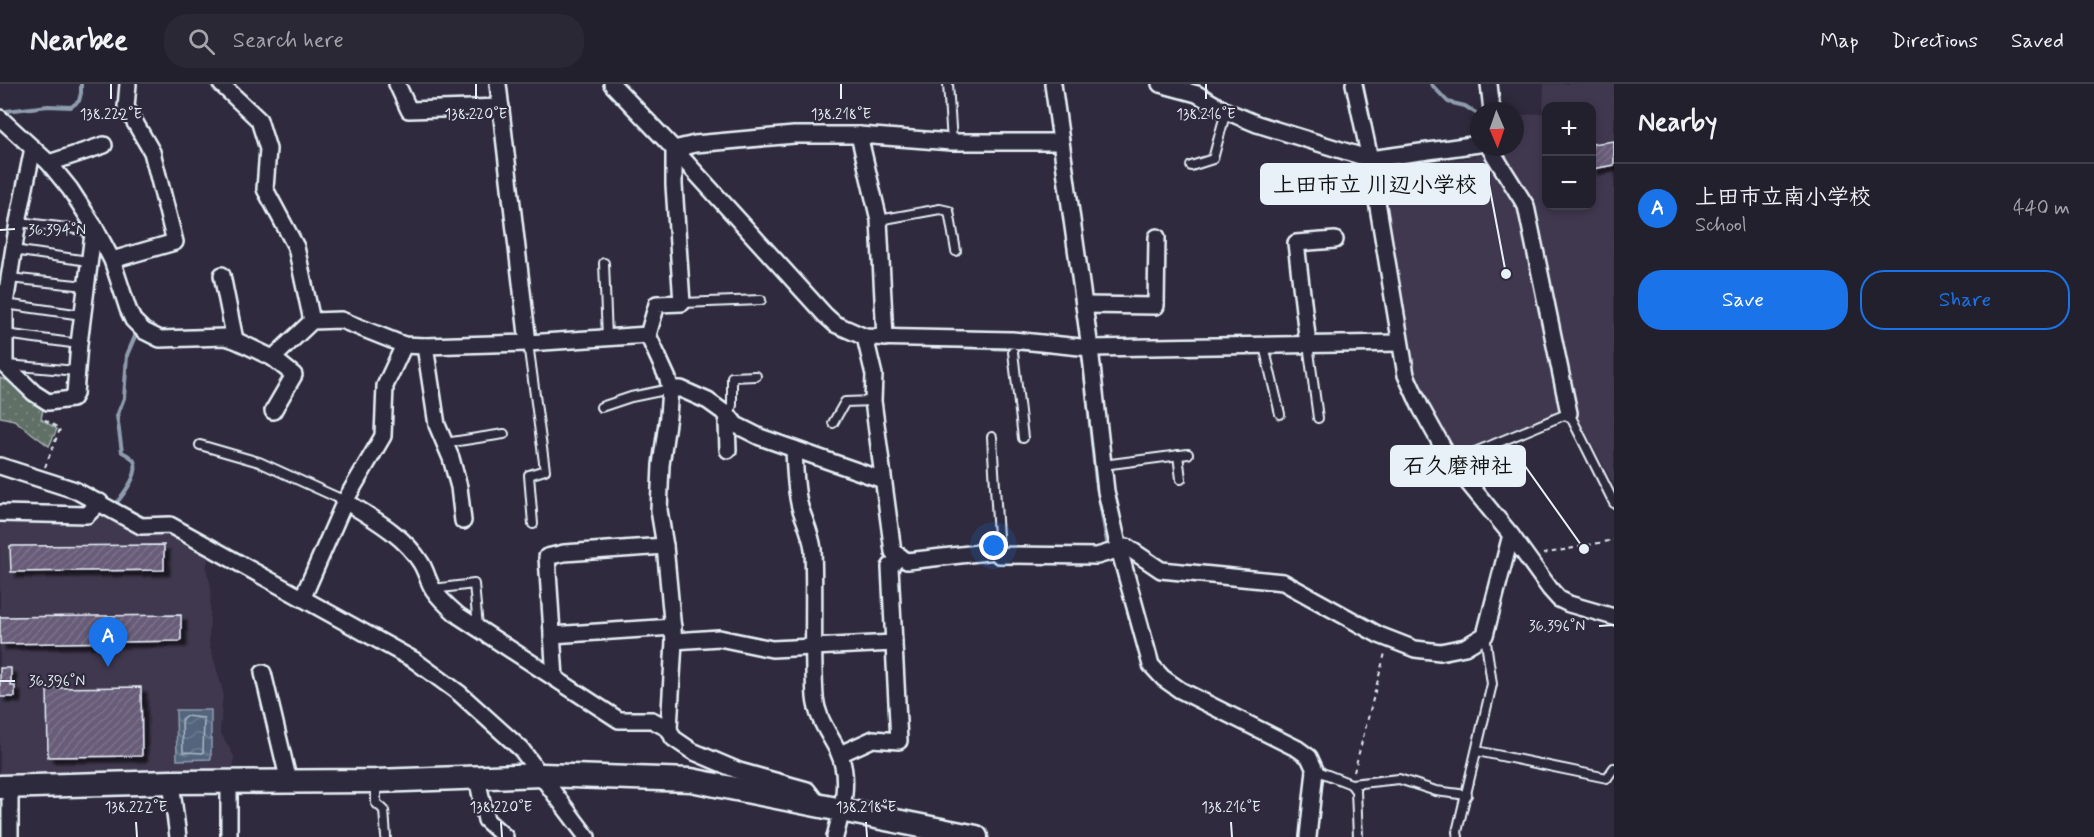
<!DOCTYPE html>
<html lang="en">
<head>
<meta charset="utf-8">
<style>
  body { margin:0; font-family:Mynerve,"Klee One",sans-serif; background:#2b2836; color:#f1f3f6 }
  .controls { position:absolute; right:18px; top:18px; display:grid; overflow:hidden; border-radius:12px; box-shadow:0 3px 9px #0003 }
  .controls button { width:54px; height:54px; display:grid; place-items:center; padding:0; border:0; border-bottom:2px solid #403e4a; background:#23202e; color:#f1f3f6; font:30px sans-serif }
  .compass { position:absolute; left:1470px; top:18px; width:54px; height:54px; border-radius:50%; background:#23202e; box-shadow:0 3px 9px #0003; rotate:178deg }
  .you { position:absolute; left:994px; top:462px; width:21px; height:21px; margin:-15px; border:4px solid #fff; border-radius:50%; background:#1a73e8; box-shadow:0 0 0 9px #1a73e833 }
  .badge { display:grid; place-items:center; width:39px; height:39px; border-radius:50%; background:#1a73e8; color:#fff; font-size:20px; font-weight:700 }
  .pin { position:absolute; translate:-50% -50px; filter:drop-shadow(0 2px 3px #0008) }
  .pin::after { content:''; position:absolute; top:32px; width:21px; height:18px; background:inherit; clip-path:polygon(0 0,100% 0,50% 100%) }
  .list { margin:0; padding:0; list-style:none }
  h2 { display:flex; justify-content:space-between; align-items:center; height:78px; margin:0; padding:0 24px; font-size:26px }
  h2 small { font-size:20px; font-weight:400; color:#a3a3aa }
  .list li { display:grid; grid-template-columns:39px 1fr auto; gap:18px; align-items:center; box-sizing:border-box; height:90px; padding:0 24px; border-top:2px solid #403e4a }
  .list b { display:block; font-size:22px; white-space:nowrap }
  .list p { margin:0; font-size:20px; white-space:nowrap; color:#a3a3aa }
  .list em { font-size:20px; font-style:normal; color:#a3a3aa }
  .actions { display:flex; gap:12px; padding:18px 24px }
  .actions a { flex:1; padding:14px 0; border:2px solid #1a73e8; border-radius:24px; text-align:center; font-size:21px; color:#1a73e8 }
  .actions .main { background:#1a73e8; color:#fff }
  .icon { flex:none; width:33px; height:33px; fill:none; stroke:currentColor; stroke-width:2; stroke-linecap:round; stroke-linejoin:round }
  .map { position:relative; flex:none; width:1614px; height:753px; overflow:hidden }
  header { display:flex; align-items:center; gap:36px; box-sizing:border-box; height:84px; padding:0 30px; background:#23202e; border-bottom:2px solid #403e4a }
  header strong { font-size:28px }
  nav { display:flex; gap:33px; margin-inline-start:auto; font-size:21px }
  .search { width:420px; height:54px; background:#2b2836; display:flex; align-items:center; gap:15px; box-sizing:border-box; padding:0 21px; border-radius:24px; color:#a3a3aa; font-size:22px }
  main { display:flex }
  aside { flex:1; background:#23202e }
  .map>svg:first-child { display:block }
  .built { fill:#40394f; fill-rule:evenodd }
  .grass { fill:url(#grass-dots); stroke:#a4b0af; stroke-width:1.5 }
  .water { fill:url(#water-waves); stroke:#8e9dae; stroke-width:1.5 }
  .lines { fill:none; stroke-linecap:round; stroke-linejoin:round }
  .shore { stroke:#acb9c7; stroke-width:1.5 }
  .stream { stroke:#8e9dae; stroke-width:4 }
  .building { fill:url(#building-hatch); stroke:#e8f1f8; stroke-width:1.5; filter:url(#shadow) }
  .lane-casing { stroke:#e8f1f8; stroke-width:12 }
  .street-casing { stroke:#e8f1f8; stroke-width:20 }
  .secondary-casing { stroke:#e8f1f8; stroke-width:27 }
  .path { stroke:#e8f1f8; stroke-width:2; stroke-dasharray:4.5 4.5; stroke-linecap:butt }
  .lane { stroke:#2f2a3d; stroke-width:8 }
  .street { stroke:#2f2a3d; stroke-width:15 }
  .secondary { stroke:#2f2a3d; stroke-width:22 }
  .ticks { fill:none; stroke:#e8f1f8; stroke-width:2 }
  .ticks-label { font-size:15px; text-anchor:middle; fill:#e8f1f8; stroke:#2f2a3d; stroke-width:4.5; stroke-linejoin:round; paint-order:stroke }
  .leader { fill:none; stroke:#e8f1f8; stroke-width:2 }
  .callout-dot { fill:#e8f1f8; stroke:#2f2a3d; stroke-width:2 }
  .callout { fill:#e8f1f8; stroke:#e8f1f8; stroke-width:2 }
  .callout-label { font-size:22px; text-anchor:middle; font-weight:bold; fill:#111 }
</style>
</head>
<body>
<header>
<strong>Nearbee</strong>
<div class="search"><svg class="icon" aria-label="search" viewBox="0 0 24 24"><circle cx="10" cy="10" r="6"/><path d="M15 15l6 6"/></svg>Search here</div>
<nav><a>Map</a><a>Directions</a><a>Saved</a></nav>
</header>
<main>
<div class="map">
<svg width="1614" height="753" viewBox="0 0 1614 753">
  <defs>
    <pattern id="grass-dots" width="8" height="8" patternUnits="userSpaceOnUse" patternTransform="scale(1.5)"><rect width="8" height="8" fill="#606f66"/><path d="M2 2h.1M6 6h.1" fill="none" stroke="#77847d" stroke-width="1.8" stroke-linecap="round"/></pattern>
    <pattern id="water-waves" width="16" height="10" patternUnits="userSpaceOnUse" patternTransform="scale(1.5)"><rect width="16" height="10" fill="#52657d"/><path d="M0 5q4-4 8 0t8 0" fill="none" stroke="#6b7c90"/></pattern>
    <pattern id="building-hatch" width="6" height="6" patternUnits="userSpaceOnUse" patternTransform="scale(1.5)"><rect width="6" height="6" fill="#675b78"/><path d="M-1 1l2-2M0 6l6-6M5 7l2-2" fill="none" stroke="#7d738c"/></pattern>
    <filter id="shadow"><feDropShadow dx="5.5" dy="5.5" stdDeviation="1.5" flood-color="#0009"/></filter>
  </defs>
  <rect width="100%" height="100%" fill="#2f2a3d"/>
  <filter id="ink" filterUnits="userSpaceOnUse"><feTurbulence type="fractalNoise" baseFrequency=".0167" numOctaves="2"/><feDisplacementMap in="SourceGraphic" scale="12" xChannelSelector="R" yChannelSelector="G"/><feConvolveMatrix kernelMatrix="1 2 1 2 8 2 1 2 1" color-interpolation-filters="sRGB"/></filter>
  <g filter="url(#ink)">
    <g class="built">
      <path d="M1544,0h70v401l-42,-79 -118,49 -27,-48 -11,-32 -38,-203 106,-17 4,-8h27v-31l28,-3zM1546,22h46v100h-46z"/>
      <polygon points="103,425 159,446 209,472 206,485 211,502 209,558 223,608 220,648 234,672 233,687 0,690 0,433"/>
    </g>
    <polygon class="grass" points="0,294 12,298 44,321 41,335 57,345 49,362 14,336 0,333"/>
    <polygon class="water" points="176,626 211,626 211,675 177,676"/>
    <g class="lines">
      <polygon class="shore" points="185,632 204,634 203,669 183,668 182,635"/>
      <g class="stream">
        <polyline points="1431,0 1448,18 1465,22 1479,31"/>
        <polyline points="6,27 48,22 71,23 79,17 81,9 81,0"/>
        <polyline points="839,249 854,256"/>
        <polyline points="928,262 1038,266"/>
        <polyline points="1078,268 1083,273 1096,397 1107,458"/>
        <polyline points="113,418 146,435"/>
        <path d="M116,420c7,-10 25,-31 18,-43 -2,-4 -8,-7 -12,-9l-5,-36 7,-18 3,-43 9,-21v-3"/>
        <polyline points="497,653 520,675"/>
      </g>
    </g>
    <g class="building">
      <polygon points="1614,57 1614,81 1592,85 1592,60"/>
      <polygon points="164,461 164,486 11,488 10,462"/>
      <polygon points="181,531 181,557 0,560 0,533"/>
      <polygon points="0,584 11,584 11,602 15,602 15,613 0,613"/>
      <polygon points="141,603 142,672 48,673 47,604"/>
    </g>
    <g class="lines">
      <g class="lane-casing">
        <g id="lane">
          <polyline points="948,0 952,58"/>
          <polyline points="1191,82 1213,75 1226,27"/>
          <polyline points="879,136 940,125 949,127 956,167"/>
          <polyline points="18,138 93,147"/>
          <polyline points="13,166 88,177"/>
          <polyline points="604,179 607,254"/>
          <polyline points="9,194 86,202"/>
          <polyline points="682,219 761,216"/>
          <polyline points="5,220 82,231"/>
          <polyline points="5,250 79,260"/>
          <polyline points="528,259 545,386 529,391 533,440"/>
          <polyline points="1308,260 1318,334"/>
          <polyline points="1264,262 1280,330"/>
          <polyline points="1013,268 1023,354"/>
          <polyline points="7,281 77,287"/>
          <polyline points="601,323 631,313 670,305"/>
          <polyline points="729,332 732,321 732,293 756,292"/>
          <polyline points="833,339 845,318 873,317"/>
          <polyline points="992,353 999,469"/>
          <polyline points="445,359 504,350"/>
          <polyline points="200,361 259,378 345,417"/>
          <polyline points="1178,371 1181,395"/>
          <polyline points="1451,378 1569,329 1614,419"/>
          <polyline points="1103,381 1188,370"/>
          <polyline points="433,505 474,500 478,543"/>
          <polyline points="1477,667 1607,694 1614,684"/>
          <polyline points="1315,686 1351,700 1356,707 1358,753"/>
          <polyline points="376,698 376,719 384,726 386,753"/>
          <polyline points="1351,700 1399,695 1436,707 1467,711"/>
          <polyline points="1458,753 1457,748 1492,600 1485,551"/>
        </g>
      </g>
      <g class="street-casing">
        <g id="street">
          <polyline points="221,0 259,36 268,65 265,105 296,163 312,237"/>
          <polyline points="397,0 409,26 501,23"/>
          <polyline points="498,0 528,259"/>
          <polyline points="612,0 674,65 825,231 835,240 865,253 1012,256 1090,264 1400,259"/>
          <polyline points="1053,0 1090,264 1106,407 1119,465 1151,581 1163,594 1180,606 1298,665 1309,673 1315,686 1308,753"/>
          <polyline points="1160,0 1197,10 1226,27 1257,40 1370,75 1479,60"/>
          <polyline points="1354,0 1370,75 1406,291 1421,324 1451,378 1511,451 1550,505 1559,515 1569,520 1614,533"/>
          <polyline points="1489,0 1492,27"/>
          <polyline points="0,34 49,79 70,105 94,142 112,176 128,225 133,236 144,247 160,255 225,253 235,256 273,274 312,237 341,236 404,261 425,262 528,259 648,251 657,220 682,219 674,101 674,65"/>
          <polyline points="859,51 879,136 885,254"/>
          <polyline points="1489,63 1526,122 1569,329"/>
          <polyline points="33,64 18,138 5,220 5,281 34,309 48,318 72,315 75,310 79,260 94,142"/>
          <polyline points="674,65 695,60 794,51 859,51 952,58 1061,58"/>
          <polyline points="49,79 104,61"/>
          <polyline points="112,176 175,158 152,68 126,23 128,0"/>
          <polyline points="222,191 235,256"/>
          <polyline points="1084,221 1156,222 1157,153"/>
          <polyline points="648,251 668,295 670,305 668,332 661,381 659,426 665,462 674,557 669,645 673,654 692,667 739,687 807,706 818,720"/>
          <polyline points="865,253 874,291 873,317 893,468 907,477 996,467 999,471 1097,472 1127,463 1161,486 1283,498 1379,551 1415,565 1440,568 1465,563 1485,551 1511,451"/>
          <polyline points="1308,260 1296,159 1335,156"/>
          <polyline points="425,262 437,341 451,374 459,403 463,437"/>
          <polyline points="273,274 294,291 273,327"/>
          <polyline points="670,305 681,305 708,317 729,332 736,341 760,353 883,396"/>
          <path d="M794,365c1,20 1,39 6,58 5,15 11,27 13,42 2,49 -1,99 2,148 2,22 14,36 23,54 13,26 4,60 -3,86"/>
          <polyline points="728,366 727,339 729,332"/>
          <polyline points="0,382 75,406 141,442 170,441 414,576 459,609 521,665 587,753"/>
          <path d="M345,417c27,17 59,34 76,62 5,8 7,18 12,26 7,11 17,19 26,27l160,104h33l17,9"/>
          <polyline points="0,429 87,431 100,418"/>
          <polyline points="303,513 345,417 383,352 385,302 404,261"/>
          <polyline points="552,551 673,543"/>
          <polyline points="674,557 719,554 772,565 894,559"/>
          <polyline points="263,589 289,698"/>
          <polyline points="555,594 547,473 564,469 665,462"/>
          <polyline points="840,670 873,655 899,657 890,483 900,472"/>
          <polyline points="477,694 486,736 505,753"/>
          <polyline points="171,698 178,753"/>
          <polyline points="229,698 229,753"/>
          <polyline points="10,703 10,753"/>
        </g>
      </g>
      <g class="secondary-casing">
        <polyline id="secondary" points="0,703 171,698 376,697 542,691 691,696 976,753"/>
      </g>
      <g class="path">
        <polyline points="45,383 60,345 44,335 45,332"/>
        <polyline points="1543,470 1614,456"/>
        <polyline points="1354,688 1385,569"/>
      </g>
      <use href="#lane" class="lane"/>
      <use href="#street" class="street"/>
      <use href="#secondary" class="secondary"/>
    </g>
  </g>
  <path class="ticks" d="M111,0v15M476,0v15M841,0v15M1206,0v15M0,146l15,-1M1599,542l15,-1M0,597h15M136,738l1,15M501,738l1,15M866,738l1,15M1231,738l1,15"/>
  <g class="ticks-label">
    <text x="111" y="35">138.222°E</text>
    <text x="476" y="35">138.220°E</text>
    <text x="841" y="35">138.218°E</text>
    <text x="1206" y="35">138.216°E</text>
    <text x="57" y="151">36.394°N</text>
    <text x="1557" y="547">36.396°N</text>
    <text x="57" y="602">36.396°N</text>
    <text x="136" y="728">138.222°E</text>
    <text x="501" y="728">138.220°E</text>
    <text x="866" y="728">138.218°E</text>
    <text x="1231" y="728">138.216°E</text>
  </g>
  <path class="leader" d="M1506 190L1489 100M1584 465L1525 382"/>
  <g class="callout-dot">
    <circle cx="1506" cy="190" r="6"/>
    <circle cx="1584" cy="465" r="6"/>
  </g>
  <g class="callout">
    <rect x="1261" y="80" width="228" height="40" rx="6"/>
    <rect x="1391" y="362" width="134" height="40" rx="6"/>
  </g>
  <g class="callout-label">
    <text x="1375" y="108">上田市立 川辺小学校</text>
    <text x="1458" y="389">石久磨神社</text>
  </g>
</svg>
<div class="controls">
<button>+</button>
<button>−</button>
</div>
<svg class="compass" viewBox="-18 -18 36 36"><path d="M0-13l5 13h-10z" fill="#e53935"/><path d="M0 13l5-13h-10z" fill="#a3a3aa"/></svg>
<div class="you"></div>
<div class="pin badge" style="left:108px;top:583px">A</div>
</div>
<aside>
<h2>Nearby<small></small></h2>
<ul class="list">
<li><span class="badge">A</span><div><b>上田市立南小学校</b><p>School</p></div><em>440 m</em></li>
</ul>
<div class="actions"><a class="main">Save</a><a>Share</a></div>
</aside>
</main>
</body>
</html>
